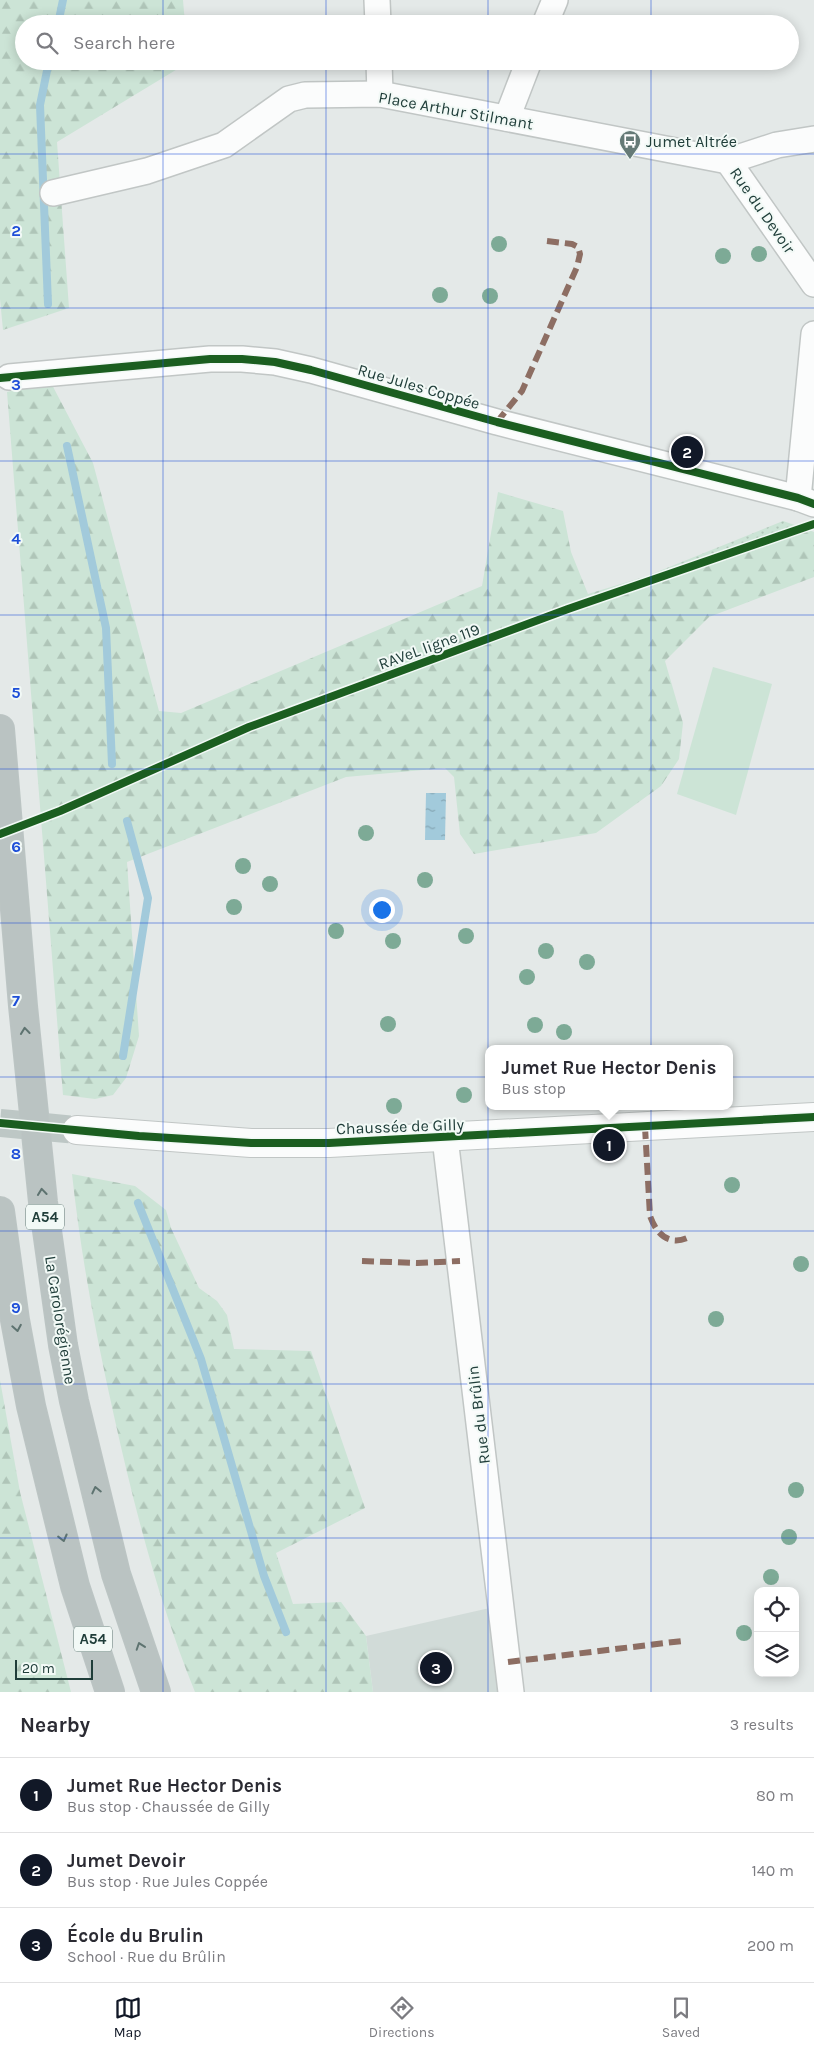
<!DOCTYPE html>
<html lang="en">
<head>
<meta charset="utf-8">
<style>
  body { margin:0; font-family:Karla,sans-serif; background:#f2f2f3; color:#2b2b33 }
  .controls { position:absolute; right:15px; bottom:15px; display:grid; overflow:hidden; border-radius:10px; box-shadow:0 2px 12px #0003 }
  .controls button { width:45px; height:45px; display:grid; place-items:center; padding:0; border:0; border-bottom:1px solid #e1e1e2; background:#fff; color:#2b2b33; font:25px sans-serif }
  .scale { position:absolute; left:15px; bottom:12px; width:78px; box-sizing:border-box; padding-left:5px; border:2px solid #203e3a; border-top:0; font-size:14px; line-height:18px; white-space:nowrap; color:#203e3a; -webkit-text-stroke:4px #f2f9f6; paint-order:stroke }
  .you { position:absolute; left:381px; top:909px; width:18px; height:18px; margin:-12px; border:4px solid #fff; border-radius:50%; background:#1a73e8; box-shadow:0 0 0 8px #1a73e833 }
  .badge { display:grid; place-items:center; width:32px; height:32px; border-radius:50%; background:#111827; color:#fff; font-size:16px; font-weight:700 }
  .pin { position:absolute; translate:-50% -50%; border:2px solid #fff; box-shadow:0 1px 5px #0006 }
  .popup { position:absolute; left:485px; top:1045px; width:248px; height:65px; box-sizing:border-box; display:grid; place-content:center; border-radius:10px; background:#fff; filter:drop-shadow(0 1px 4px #0005); font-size:16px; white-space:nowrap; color:#7c7c81 }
  .popup b { font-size:19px; color:#2b2b33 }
  .popup::after { content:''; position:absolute; left:50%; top:100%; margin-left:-10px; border:10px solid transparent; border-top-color:#fff }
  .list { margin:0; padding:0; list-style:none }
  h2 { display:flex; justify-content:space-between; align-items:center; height:65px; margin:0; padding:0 20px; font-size:21px }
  h2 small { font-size:16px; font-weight:400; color:#7c7c81 }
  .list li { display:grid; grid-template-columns:32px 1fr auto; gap:15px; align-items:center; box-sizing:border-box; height:75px; padding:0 20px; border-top:1px solid #e1e1e2 }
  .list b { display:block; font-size:19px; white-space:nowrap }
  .list p { margin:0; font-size:16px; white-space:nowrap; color:#7c7c81 }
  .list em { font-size:16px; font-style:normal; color:#7c7c81 }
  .icon { flex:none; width:28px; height:28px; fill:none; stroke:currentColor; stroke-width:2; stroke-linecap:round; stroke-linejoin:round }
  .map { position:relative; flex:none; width:814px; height:1692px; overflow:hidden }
  .search { position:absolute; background:#fff; box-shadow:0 2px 12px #0003; left:15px; right:15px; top:15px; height:55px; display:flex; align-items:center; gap:12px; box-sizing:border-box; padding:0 18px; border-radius:28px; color:#7c7c81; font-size:19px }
  .sheet { height:290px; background:#fff }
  nav { display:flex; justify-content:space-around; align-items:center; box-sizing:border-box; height:70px; border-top:1px solid #e1e1e2; background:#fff; font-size:14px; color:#7c7c81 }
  nav a { display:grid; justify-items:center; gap:2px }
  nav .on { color:#111827 }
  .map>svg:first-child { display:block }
  .built { fill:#d1dbd8 }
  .grass { fill:url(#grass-dots) }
  .forest { fill:url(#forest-firs) }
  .pitch { fill:#cce4d6 }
  .water { fill:url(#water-ripples) }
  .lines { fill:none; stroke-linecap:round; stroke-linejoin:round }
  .stream { stroke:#a2cadb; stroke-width:8 }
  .tertiary-tunnel { stroke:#bdc7c5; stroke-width:28; stroke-dasharray:28 14; stroke-linecap:butt }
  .minor-casing { stroke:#c1c6c5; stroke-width:28 }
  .tertiary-casing { stroke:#c1c6c5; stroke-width:30 }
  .motorway-casing { stroke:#bcc5c4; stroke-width:30 }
  .minor { stroke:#fbfcfc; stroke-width:25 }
  .tertiary { stroke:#fbfcfc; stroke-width:28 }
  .motorway { stroke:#bac3c2; stroke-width:28 }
  .quiet { stroke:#8d6e63; stroke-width:6; stroke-dasharray:12 6; stroke-linecap:butt }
  .cycleway-casing { stroke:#f2f9f6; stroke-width:11 }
  .cycleway { stroke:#1b5e20; stroke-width:8 }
  .tree { fill:#7daa96 }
  .oneway { stroke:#5e7370 }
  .grid { fill:none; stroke:#1d4ed8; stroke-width:1; stroke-opacity:0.55 }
  .labels { text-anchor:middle; stroke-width:4; stroke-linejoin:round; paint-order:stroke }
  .shield { fill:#f2f9f6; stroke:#5f7672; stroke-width:1 }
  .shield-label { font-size:15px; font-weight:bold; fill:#203e3a }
  .street-label { font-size:16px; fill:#203e3a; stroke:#f2f9f6 }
  .poi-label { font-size:16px; fill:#203e3a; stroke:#f2f9f6; text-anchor:start }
  .grid-label { font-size:16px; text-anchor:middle; font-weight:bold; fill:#1d4ed8; stroke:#f2f9f6; stroke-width:4; stroke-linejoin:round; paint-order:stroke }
</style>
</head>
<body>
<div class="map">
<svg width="814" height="1692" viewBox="0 0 814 1692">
  <defs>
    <pattern id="grass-dots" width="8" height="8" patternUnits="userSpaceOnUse" patternTransform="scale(1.25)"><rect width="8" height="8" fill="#cce4d6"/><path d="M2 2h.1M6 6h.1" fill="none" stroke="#afc5b8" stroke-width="1.8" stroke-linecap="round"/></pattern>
    <pattern id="forest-firs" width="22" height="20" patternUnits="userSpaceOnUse" patternTransform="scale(1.25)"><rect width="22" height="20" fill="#cce4d6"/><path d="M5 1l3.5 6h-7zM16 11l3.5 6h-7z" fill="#afc5b8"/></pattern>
    <pattern id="water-ripples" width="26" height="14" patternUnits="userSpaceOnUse" patternTransform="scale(1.25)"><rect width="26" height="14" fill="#a2cadb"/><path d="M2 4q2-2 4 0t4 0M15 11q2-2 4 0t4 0" fill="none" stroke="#84a5b3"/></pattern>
  </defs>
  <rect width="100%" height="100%" fill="#e4e9e8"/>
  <polygon class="built" points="494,1607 503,1692 373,1692 366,1636"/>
  <polygon class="grass" points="783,521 809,530 650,584 647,576"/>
  <g class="forest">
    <polygon points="0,0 183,0 185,24 24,24 24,61 189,62 57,142 69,308 3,330 0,299"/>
    <polygon points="50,381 93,463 159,711 181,713 482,586 498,492 563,511 571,552 588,594 647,576 650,584 809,530 814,532 814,577 709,617 665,661 683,723 679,759 661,786 596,833 474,854 460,834 454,777 445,768 346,777 127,862 139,1036 126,1078 113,1095 95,1099 63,1095 7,392"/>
    <path d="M72,1174l63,12 31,24 5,18 28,60 18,13 10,14 7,34 77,2 54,157 -89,45 17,51 48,-2 25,34 7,56h-178c-36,-89 -60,-182 -81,-276 -18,-80 -33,-160 -42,-242z"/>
    <polygon points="0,1380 20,1492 71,1692 0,1692"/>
  </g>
  <polygon class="pitch" points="713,667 772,684 736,815 677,794"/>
  <polygon class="water" points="426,793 446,793 445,840 425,840"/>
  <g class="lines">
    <g class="stream">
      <polyline points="58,24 63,0"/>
      <polyline points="48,304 40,105 49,61"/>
      <polyline points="67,446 106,628 112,764"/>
      <polyline points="123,1056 148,898 127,821"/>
      <polyline points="138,1203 201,1359 264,1576 286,1632"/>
    </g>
    <polyline class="tertiary-tunnel" points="0,1123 77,1130"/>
    <g class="minor-casing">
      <g id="minor">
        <polyline points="377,0 378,24"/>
        <polyline points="545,24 555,0"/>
        <polyline points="379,61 380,94"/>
        <polyline points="507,118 529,61"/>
        <polyline points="728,161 814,284"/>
        <polyline points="53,193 147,171 224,145 289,99 305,95 380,94 728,161 777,145 814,139"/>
        <polyline points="9,377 210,359 242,359 275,362 311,370 497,422 798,498 814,504"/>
        <polyline points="798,498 814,334"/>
        <polyline points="445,1138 511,1692"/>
      </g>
    </g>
    <g class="tertiary-casing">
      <polyline id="tertiary" points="77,1130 251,1143 329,1143 814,1117"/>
    </g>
    <g class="motorway-casing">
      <g id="motorway">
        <polyline points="0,729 23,1006 43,1202 63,1345 74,1401 116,1574 156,1692"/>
        <polyline points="0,1211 15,1320 31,1406 75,1586 110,1692"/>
      </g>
    </g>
    <use href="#minor" class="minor"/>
    <use href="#tertiary" class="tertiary"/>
    <use href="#motorway" class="motorway"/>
    <g class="quiet">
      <polyline points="497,422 522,391 577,267 580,254 578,247 572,244 547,241"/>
      <path d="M645,1127l5,89c6,17 18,30 37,22"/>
      <polyline points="362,1261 417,1263 460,1261"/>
      <polyline points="508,1662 682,1641"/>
    </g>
    <g class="cycleway-casing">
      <g id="cycleway">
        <polyline points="0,378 210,359 242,359 275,362 311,370 497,422 798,498 814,504"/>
        <polyline points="0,834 60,811 249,727 568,609 814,524"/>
        <polyline points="0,1123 139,1136 251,1143 329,1143 814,1117"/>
      </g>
    </g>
    <use href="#cycleway" class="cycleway"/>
  </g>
  <g class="tree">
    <circle cx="499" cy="244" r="8"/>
    <circle cx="759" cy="254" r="8"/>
    <circle cx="723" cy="256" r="8"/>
    <circle cx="440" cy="295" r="8"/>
    <circle cx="490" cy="296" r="8"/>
    <circle cx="366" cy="833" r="8"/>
    <circle cx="243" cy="866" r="8"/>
    <circle cx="425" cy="880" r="8"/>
    <circle cx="270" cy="884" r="8"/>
    <circle cx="234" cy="907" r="8"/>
    <circle cx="336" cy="931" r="8"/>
    <circle cx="466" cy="936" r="8"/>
    <circle cx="393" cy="941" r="8"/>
    <circle cx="546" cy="951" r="8"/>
    <circle cx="587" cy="962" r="8"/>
    <circle cx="527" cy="977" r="8"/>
    <circle cx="388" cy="1024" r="8"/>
    <circle cx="535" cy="1025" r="8"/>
    <circle cx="564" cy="1032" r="8"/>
    <circle cx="464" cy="1095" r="8"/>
    <circle cx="394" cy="1106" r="8"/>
    <circle cx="732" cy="1185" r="8"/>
    <circle cx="801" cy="1264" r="8"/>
    <circle cx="716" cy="1319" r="8"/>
    <circle cx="796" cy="1490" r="8"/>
    <circle cx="789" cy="1537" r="8"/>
    <circle cx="771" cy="1577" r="8"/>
    <circle cx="744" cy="1633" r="8"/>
  </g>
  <defs><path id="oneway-chevron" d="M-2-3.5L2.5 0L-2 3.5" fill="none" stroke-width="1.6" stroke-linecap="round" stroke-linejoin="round" transform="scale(1.25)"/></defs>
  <g class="oneway">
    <use href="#oneway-chevron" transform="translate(25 1031) rotate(-96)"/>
    <use href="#oneway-chevron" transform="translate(42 1192) rotate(-96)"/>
    <use href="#oneway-chevron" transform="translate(17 1328) rotate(80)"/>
    <use href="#oneway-chevron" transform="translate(96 1490) rotate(-103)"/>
    <use href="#oneway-chevron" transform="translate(63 1538) rotate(76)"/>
    <use href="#oneway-chevron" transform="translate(140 1646) rotate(-109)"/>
  </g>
  <path class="grid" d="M163,0v24M326,0v24M488,0v24M651,0v24M163,61v1631M326,61v1631M488,61v1631M651,61v1631M0,154h814M0,308h814M0,461h814M0,615h814M0,769h814M0,923h814M0,1077h814M0,1231h814M0,1384h814M0,1538h814"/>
  <defs>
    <g id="bus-pin" transform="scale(1.125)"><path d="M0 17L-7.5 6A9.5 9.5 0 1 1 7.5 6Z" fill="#657a77" stroke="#f2f9f6"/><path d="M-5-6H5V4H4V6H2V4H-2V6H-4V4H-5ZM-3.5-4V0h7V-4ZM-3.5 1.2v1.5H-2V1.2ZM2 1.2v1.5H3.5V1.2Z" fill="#fff"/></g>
  </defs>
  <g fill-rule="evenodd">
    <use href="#bus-pin" x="630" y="141"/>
  </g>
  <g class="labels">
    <g class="shield">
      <rect x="26" y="1204.5" width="38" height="25" rx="4"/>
      <rect x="74" y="1626.5" width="38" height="25" rx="4"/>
    </g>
    <g class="shield-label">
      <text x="45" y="1222">A54</text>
      <text x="93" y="1644">A54</text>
    </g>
    <g class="street-label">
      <text transform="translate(456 110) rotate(10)" y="6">Place Arthur Stilmant</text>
      <text transform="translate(763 210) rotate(55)" y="6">Rue du Devoir</text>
      <text transform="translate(419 386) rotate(16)" y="6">Rue Jules Coppée</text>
      <text transform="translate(429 646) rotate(-20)" y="6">RAVeL ligne 119</text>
      <text transform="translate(400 1126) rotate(-2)" y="6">Chaussée de Gilly</text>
      <text transform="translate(61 1320) rotate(81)" y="6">La Carolorégienne</text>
      <text transform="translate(478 1415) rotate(-97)" y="6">Rue du Brûlin</text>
    </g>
    <g class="poi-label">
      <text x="646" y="147">Jumet Altrée</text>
    </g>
  </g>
  <g class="grid-label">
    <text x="16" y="236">2</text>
    <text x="16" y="390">3</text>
    <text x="16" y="544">4</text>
    <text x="16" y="698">5</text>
    <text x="16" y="852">6</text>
    <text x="16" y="1006">7</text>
    <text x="16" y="1159">8</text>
    <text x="16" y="1313">9</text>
  </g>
</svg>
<div class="controls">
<button><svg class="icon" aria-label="locate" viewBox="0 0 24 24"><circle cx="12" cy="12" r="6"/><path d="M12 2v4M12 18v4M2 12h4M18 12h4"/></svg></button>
<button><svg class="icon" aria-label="layers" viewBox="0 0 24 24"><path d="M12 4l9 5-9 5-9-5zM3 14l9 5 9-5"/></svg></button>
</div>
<div class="scale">20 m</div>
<div class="you"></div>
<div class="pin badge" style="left:609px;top:1145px">1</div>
<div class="popup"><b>Jumet Rue Hector Denis</b>Bus stop</div>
<div class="pin badge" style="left:687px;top:452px">2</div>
<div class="pin badge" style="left:436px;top:1668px">3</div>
<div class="search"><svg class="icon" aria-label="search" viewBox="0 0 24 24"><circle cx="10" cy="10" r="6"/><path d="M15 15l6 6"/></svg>Search here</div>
</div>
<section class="sheet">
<h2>Nearby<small>3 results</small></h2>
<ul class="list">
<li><span class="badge">1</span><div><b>Jumet Rue Hector Denis</b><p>Bus stop · Chaussée de Gilly</p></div><em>80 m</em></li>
<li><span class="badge">2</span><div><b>Jumet Devoir</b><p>Bus stop · Rue Jules Coppée</p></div><em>140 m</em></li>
<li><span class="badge">3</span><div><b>École du Brulin</b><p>School · Rue du Brûlin</p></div><em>200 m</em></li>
</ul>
</section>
<nav>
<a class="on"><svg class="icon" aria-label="map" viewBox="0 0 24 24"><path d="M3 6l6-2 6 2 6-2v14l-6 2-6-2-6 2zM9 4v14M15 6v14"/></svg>Map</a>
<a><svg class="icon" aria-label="directions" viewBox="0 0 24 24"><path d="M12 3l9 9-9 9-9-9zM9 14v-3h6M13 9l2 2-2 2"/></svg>Directions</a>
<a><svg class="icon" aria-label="saved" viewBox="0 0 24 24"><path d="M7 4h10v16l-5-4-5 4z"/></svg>Saved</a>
</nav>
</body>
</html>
